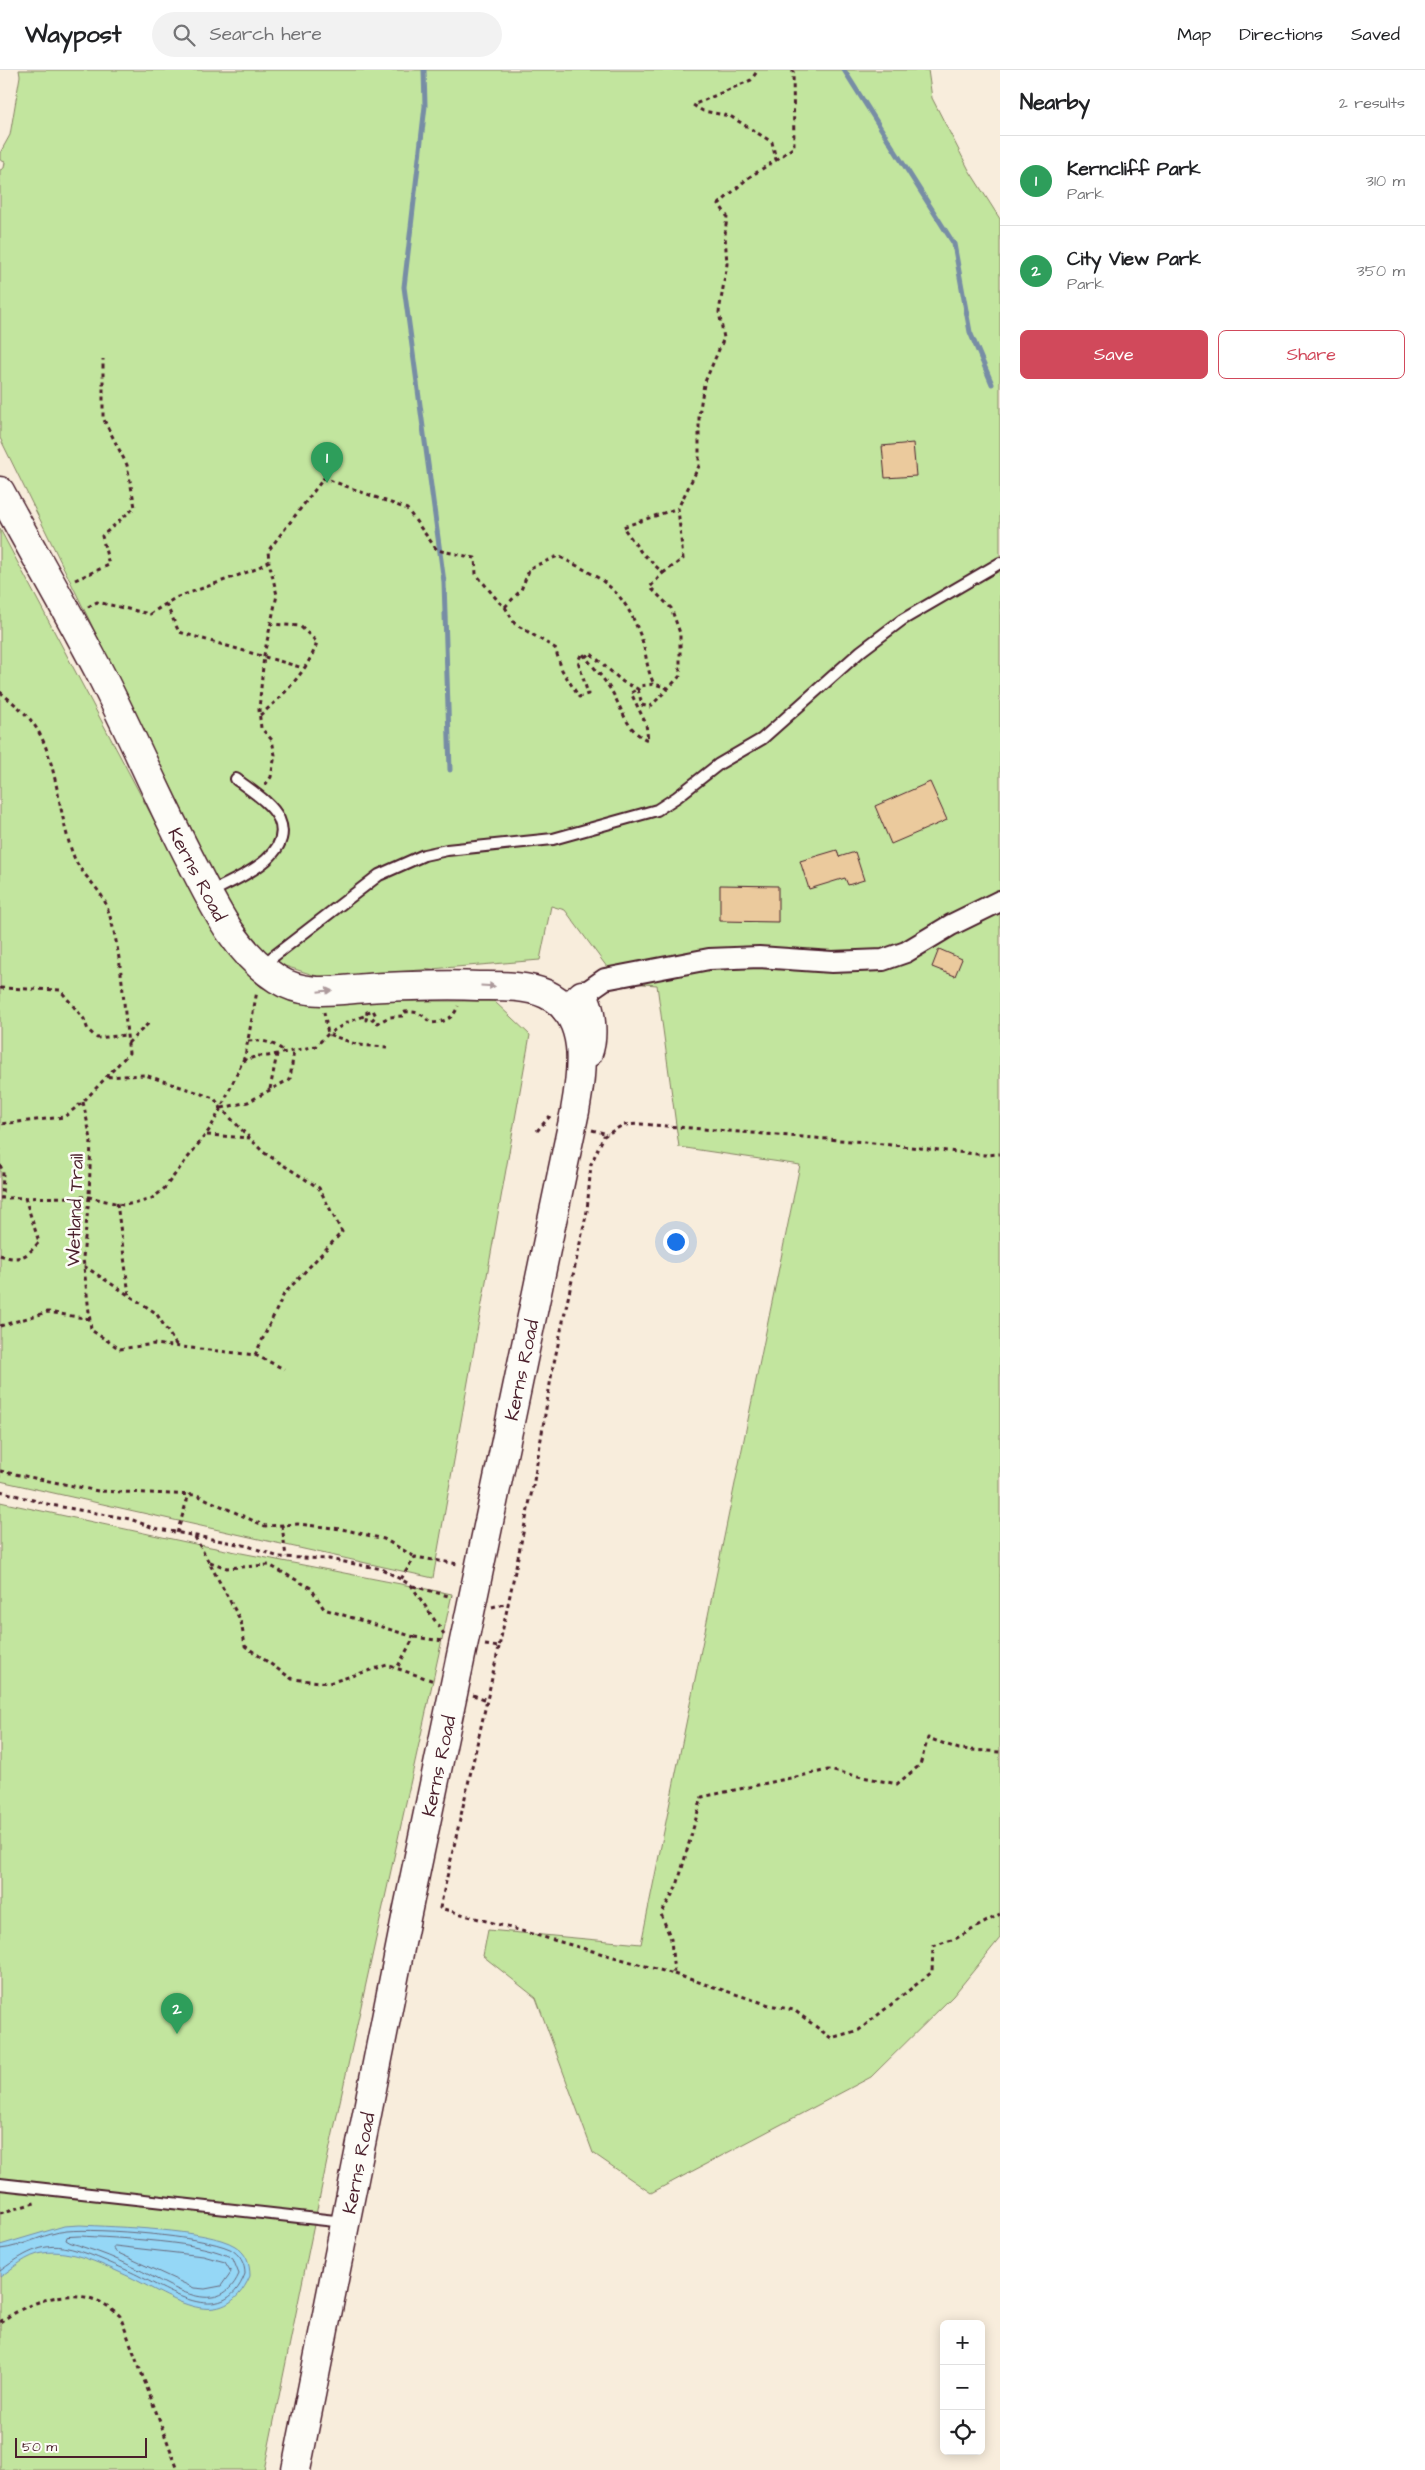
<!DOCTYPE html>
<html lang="en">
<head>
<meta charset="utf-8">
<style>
  body { margin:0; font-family:"Architects Daughter",sans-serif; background:#f2f2f2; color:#202124 }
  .controls { position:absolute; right:15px; bottom:15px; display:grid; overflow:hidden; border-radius:8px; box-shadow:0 2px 12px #0003 }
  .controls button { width:45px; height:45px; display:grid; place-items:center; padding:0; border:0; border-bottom:1px solid #e0e0e0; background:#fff; color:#202124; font:25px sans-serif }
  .scale { position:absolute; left:15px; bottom:12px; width:132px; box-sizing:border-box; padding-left:5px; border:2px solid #4a1f2b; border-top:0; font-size:14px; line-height:18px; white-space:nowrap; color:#4a1f2b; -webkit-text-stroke:4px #fdfcf7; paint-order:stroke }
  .you { position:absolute; left:675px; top:1171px; width:18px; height:18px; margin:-12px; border:4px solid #fff; border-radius:50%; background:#1a73e8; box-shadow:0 0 0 8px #1a73e833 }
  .badge { display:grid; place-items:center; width:32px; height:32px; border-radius:50%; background:#d1495b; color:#fff; font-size:16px; font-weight:700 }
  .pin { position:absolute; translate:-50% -41px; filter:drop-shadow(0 1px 2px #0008) }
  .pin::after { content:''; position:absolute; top:26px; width:18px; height:15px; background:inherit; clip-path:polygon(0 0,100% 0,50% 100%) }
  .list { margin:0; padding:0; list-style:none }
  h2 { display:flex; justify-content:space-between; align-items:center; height:65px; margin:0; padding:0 20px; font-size:21px }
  h2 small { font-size:16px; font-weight:400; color:#757577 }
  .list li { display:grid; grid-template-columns:32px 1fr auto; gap:15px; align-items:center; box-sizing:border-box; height:90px; padding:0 20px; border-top:1px solid #e0e0e0 }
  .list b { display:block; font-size:19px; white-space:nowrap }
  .list p { margin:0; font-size:16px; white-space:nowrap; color:#757577 }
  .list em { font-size:16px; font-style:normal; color:#757577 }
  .actions { display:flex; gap:10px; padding:15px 20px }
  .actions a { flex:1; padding:11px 0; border:1px solid #d1495b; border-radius:8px; text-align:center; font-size:18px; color:#d1495b }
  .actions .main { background:#d1495b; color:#fff }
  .icon { flex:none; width:28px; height:28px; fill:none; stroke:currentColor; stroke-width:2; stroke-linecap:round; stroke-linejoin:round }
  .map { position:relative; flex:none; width:1000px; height:2400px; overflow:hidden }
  header { display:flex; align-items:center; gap:30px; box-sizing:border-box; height:70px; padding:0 25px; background:#fff; border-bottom:1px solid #e0e0e0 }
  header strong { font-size:24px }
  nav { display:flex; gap:28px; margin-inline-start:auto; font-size:18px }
  .search { width:350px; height:45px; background:#f2f2f2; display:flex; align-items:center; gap:12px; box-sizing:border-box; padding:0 18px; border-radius:28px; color:#757577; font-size:19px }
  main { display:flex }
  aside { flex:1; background:#fff }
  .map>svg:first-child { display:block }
  .green { fill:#c2e59e; stroke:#868264 }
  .water { fill:#95d7f6; stroke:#778da5 }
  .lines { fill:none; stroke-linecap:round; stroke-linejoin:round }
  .shore { stroke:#68697c; stroke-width:1 }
  .stream { stroke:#778da5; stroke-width:5 }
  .building { fill:#ebca9d; stroke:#4a1f2b }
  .lane-casing { stroke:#4a1f2b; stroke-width:14 }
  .street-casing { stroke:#4a1f2b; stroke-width:24 }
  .secondary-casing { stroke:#4a1f2b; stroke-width:31 }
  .path { stroke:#4a1f2b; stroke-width:3; stroke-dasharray:4 4; stroke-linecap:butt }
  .lane { stroke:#fdfcf7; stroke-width:10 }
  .street { stroke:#fdfcf7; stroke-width:20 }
  .secondary { stroke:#fdfcf7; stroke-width:28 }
  .oneway { fill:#ac999b }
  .labels { text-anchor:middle; stroke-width:5; stroke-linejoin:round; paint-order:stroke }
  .street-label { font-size:19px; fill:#4a1f2b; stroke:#fdfcf7 }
</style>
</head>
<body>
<header>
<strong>Waypost</strong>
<div class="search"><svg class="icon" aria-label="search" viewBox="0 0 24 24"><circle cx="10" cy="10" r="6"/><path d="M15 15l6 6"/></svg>Search here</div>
<nav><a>Map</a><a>Directions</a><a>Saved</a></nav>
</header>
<main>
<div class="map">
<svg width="1000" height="2400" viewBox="0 0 1000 2400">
  <rect width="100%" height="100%" fill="#f8eddc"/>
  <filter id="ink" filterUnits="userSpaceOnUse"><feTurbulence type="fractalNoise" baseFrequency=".02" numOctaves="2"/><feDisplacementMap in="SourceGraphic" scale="10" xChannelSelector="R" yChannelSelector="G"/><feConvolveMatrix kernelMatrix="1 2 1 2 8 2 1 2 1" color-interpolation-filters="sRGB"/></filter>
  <g filter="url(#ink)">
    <g class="green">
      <polygon points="19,0 928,0 932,28 969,100 1000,149 1000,1868 953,1926 871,2007 651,2123 593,2083 536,1928 483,1886 488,1860 641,1874 800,1095 679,1077 657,915 618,912 565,840 551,836 540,890 323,908 285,896 251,873 230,837 0,368 0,100 4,98 5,92 0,90 0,83 10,65 20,6"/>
      <polygon points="0,459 202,841 227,882 261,917 297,931 494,931 530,965 433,1508 0,1411"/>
      <polygon points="0,1432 195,1474 452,1524 328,2086 264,2400 0,2400"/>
    </g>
    <path class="water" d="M80,2155c34,2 128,4 155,21 11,7 15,17 15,30 -27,61 -79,21 -120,1 -25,-11 -59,-29 -87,-24 -16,2 -30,15 -43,24v-32l64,-19z"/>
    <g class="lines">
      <g class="shore">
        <path d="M80,2166c33,2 129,5 153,23l6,15c-22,50 -75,6 -106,-7 -16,-8 -33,-15 -50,-20 -6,-3 -12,-3 -17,-7l1,-3z"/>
        <polygon points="115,2176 203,2186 225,2192 231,2202 221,2216 205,2219 194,2218 114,2181 113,2178"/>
        <path d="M0,2179c23,-2 44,-16 67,-18 32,-3 135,5 163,18 10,5 15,15 15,25 -22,58 -79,14 -114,-2 -21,-9 -45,-21 -68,-25 -25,-4 -45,11 -63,24"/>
      </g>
      <g class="stream">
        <polyline points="424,0 425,36 404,217 444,512 450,700"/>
        <polyline points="844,0 954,174 970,262 992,314"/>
      </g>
    </g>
    <g class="building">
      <polygon points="913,373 916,406 885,408 882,376"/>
      <polygon points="930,712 947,750 891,774 875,736"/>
      <polygon points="837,780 839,787 855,782 864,810 848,815 845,808 809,819 800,791"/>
      <polygon points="720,815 778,816 778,852 720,851"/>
      <polygon points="939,879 962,889 955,906 932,897"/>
    </g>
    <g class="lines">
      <g class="lane-casing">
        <g id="lane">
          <path d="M209,823c24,-13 87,-36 70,-74 -7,-16 -29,-29 -43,-40"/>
          <polyline points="261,896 379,805 424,785 447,780 553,769 657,740 677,727 719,694 762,669 861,581 902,550 1000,493"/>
          <polyline points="0,2114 344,2152"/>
        </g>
      </g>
      <g class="street-casing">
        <polyline id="street" points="582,925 605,909 709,889 759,887 832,892 883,890 906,882 951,855 1000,831"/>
      </g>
      <g class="secondary-casing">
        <g id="secondary">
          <path d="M0,421c34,63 70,124 103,188 31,61 57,123 89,184 22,43 43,89 85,116 28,18 59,11 90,9 37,-2 74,-4 111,-2 21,0 48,-1 68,8 45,21 36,78 29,117l-169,807 -110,552"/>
          <path d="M566,940l16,-15c10,11 12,43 6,58"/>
        </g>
      </g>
      <g class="path">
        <polyline points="776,90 794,77 793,0"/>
        <polyline points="663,503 683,489 678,438 699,396 699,345 704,314 724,268 719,242 727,194 725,165 727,146 719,134 748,108 776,90 772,72 730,46 703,41 693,35 751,10 758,0"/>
        <polyline points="75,510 109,495 102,466 135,437 127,395 103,348 103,289"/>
        <polyline points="166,534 179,562 303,598"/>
        <path d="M88,537l9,-5 53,12 25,-16 81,-29 13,-8 -1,-10 56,-73 83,31 30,41 38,8 1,16 23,28 6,5 10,17 40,24 7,22 17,27 9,-3 -10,-33 4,-8c9,11 19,22 27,34 13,19 16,44 39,53l-2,-16 -15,-31 7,-4 4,16 8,2 30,-31v-43l-9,-25 -21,-21 13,-14 -22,-21 -18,-25 55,-19"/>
        <path d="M505,537l16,-17 9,-22 28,-12c46,23 66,33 84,84 5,16 4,28 12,44"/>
        <polyline points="585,587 590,583 623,612 638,619 640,616 654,614 668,618"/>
        <path d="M0,622c13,11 26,20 35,34 23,34 23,91 39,131 7,18 27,31 33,50 16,47 16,98 22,146l-46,49 -19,15 -64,7"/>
        <path d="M260,645c21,-16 50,-47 57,-73l-17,-16 -29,-2"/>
        <polyline points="265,715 271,707 275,685 272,670 261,658 259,640 264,585 277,525 269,492"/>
        <polyline points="0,918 60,920 84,949 88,960 97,968 127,965"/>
        <polyline points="324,942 328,964 358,975 387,977"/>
        <path d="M248,971c16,-1 24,1 36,10"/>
        <polyline points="128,973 151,951"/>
        <path d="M243,991l14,-5h11l48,-10 12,-12 20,-12 16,-6 3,-4 -1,8 2,-8 5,-2 3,6 -4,4 6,3 11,-6 13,-1 3,-4c13,-1 17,2 26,11 14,-1 22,-4 27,-17"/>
        <polyline points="270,1019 277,984"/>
        <polyline points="83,1032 91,1069 89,1127 83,1188 91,1260 120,1279 154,1274 255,1285 284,1224 342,1162 319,1118 263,1082 221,1038 214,1028 145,1005 105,1007"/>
        <polyline points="222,1038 248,1032 290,1009 294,980"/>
        <polyline points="592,1060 608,1064"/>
        <polyline points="537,1061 550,1046"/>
        <polyline points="207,1065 250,1068"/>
        <polyline points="0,1095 3,1102 2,1128"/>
        <polyline points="0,1128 89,1127 123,1135 137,1133 151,1129 163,1120 210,1059 221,1038 245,986 257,921"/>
        <polyline points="117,1133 129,1225"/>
        <path d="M0,1185c20,7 26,2 39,-13l-14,-44"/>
        <polyline points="84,1196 156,1243 177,1276"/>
        <polyline points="0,1256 48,1242 90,1249"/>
        <polyline points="255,1285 284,1299"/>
        <polyline points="0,1401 98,1421 197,1425 265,1456 298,1454 342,1459 384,1469 415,1487"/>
        <polyline points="0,1421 51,1435 130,1449 154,1458 248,1476 279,1487 329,1489 382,1499 411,1515 444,1564"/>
        <polyline points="282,1455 286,1487"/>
        <polyline points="177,1463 189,1424"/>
        <polyline points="195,1467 241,1551 245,1576 292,1609 329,1613 387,1595 434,1611"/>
        <polyline points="210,1492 227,1498 269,1495 311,1518 324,1539 414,1567 397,1598"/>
        <polyline points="401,1509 415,1487 458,1494"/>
        <polyline points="413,1516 452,1527"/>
        <polyline points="492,1537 509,1533"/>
        <polyline points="414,1567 443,1571"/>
        <polyline points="485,1575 499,1577 534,1411 552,1302 587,1141 591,1094 604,1066 623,1055 641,1054 864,1072 985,1085 1000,1084"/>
        <polyline points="499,1577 440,1838 674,1904 671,1869 661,1844 677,1816 702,1727 828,1700 897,1714 920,1695 928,1668 959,1679 1000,1682"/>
        <polyline points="473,1625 487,1630"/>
        <polyline points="674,1904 769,1935 794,1940 831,1968 859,1960 932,1902 933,1876 955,1869 1000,1844"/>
        <polyline points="0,2143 38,2132"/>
        <path d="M0,2252c37,-25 84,-41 120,-6l58,154"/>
      </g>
      <use href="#lane" class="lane"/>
      <use href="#street" class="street"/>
      <use href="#secondary" class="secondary"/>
    </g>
    <defs><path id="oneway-solid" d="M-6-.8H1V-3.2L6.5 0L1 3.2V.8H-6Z" transform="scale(1.25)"/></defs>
    <g class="oneway">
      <use href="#oneway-solid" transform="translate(488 916) rotate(3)"/>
      <use href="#oneway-solid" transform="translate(325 921) rotate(-6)"/>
    </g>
  </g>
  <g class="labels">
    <g class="street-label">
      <text transform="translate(198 804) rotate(62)" y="7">Kerns Road</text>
      <text transform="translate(74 1140) rotate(-88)" y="7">Wetland Trail</text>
      <text transform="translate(521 1300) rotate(-78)" y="7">Kerns Road</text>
      <text transform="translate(438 1696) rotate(-78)" y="7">Kerns Road</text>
      <text transform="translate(358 2093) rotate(-79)" y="7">Kerns Road</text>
    </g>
  </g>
</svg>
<div class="controls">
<button>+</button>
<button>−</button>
<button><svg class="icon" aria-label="locate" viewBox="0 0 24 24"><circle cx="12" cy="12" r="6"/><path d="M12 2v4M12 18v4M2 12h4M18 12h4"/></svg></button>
</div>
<div class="scale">50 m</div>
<div class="you"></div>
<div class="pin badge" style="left:327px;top:413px;background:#2e9e5b">1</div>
<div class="pin badge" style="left:177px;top:1964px;background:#2e9e5b">2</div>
</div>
<aside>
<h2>Nearby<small>2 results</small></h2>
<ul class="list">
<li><span class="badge" style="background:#2e9e5b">1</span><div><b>Kerncliff Park</b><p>Park</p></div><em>310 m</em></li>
<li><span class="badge" style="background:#2e9e5b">2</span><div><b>City View Park</b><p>Park</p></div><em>350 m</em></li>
</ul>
<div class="actions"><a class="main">Save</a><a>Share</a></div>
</aside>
</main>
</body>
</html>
